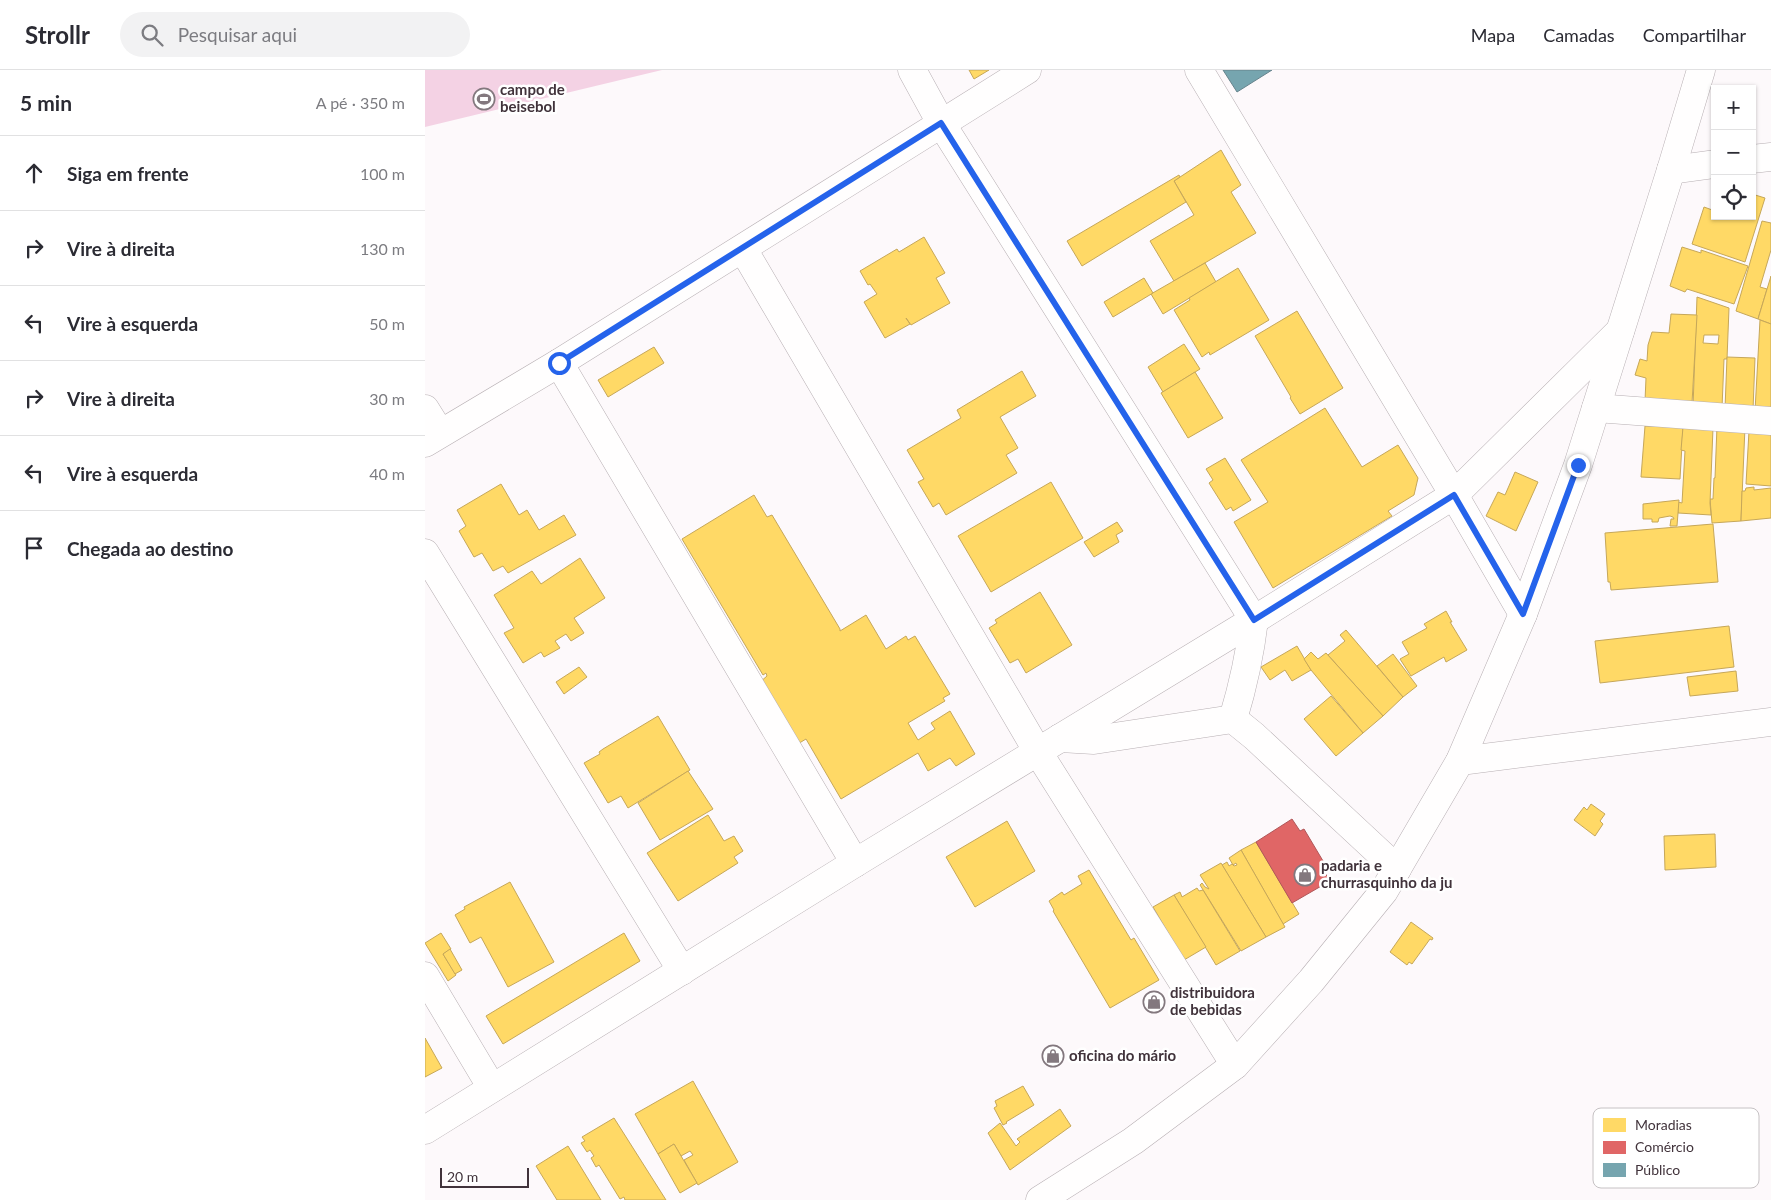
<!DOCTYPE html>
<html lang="pt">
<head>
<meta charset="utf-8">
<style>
  body { margin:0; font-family:Lato,sans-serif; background:#f2f2f3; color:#2b2b33 }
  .controls { position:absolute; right:15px; top:15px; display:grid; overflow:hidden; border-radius:0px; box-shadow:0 1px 4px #0004 }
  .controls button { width:45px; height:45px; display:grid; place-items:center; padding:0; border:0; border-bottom:1px solid #e1e1e2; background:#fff; color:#2b2b33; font:25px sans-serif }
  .scale { position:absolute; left:15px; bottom:12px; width:89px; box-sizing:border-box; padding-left:5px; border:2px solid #41333b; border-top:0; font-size:14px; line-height:18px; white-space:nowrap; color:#41333b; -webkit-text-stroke:4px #fff; paint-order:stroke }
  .stop { position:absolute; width:15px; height:15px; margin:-11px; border:4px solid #2563eb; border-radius:50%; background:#fff }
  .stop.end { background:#2563eb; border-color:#fff; box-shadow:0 1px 5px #0008 }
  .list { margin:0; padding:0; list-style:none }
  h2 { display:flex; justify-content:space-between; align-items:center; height:65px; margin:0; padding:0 20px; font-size:21px }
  h2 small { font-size:16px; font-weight:400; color:#7c7c81 }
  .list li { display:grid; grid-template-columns:32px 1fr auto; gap:15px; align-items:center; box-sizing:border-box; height:75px; padding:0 20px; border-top:1px solid #e1e1e2 }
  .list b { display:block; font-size:19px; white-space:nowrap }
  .list em { font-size:16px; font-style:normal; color:#7c7c81 }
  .icon { flex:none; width:28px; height:28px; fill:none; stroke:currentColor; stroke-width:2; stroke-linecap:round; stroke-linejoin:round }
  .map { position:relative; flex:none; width:1346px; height:1130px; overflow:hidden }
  header { display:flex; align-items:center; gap:30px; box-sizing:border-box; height:70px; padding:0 25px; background:#fff; border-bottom:1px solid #e1e1e2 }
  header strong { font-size:24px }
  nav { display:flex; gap:28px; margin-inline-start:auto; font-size:18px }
  .search { width:350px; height:45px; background:#f2f2f3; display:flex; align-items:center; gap:12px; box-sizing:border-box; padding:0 18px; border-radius:28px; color:#7c7c81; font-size:19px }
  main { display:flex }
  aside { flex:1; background:#fff }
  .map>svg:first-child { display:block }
  .green { fill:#f4d2e4 }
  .homes { fill:#ffd966; stroke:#c6a759; fill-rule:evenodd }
  .shops { fill:#e06666; stroke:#b05759 }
  .public { fill:#76a5af; stroke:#66838c }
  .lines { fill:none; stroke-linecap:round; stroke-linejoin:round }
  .street-casing { stroke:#b7afb3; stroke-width:29 }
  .street { stroke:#fffefe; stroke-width:28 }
  .route { stroke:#2563eb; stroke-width:6 }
  .labels { text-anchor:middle; stroke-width:5; stroke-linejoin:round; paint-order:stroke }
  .poi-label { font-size:15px; font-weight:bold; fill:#41333b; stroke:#fff; text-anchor:start }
  .key { fill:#fff; stroke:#c6c2c4; stroke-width:1 }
  .key-label { font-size:14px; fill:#41333b }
</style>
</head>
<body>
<header>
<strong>Strollr</strong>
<div class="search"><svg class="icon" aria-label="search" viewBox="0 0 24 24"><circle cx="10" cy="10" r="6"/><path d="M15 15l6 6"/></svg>Pesquisar aqui</div>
<nav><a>Mapa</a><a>Camadas</a><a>Compartilhar</a></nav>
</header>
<main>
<aside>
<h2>5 min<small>A pé · 350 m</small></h2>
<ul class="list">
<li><svg class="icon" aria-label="ahead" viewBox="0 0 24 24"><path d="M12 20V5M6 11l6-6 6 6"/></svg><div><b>Siga em frente</b></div><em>100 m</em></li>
<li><svg class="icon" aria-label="right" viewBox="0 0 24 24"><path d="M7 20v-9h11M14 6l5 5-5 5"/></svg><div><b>Vire à direita</b></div><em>130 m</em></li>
<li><svg class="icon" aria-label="left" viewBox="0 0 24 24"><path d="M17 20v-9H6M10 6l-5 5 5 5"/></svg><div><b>Vire à esquerda</b></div><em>50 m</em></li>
<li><svg class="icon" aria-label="right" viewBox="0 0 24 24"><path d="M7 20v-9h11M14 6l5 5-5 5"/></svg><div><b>Vire à direita</b></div><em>30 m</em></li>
<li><svg class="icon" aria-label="left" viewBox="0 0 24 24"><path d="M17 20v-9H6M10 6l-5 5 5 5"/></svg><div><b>Vire à esquerda</b></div><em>40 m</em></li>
<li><svg class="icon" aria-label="arrive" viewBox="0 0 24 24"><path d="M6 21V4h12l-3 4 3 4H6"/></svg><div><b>Chegada ao destino</b></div></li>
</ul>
</aside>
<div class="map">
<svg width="1346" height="1130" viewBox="0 0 1346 1130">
  <rect width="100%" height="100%" fill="#fdf9fb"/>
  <polygon class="green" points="0,0 237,0 0,57"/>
  <g class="homes">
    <polygon points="544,0 564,0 549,9"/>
    <polygon points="796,80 816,115 806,122 831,163 749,211 725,171 769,145 749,111"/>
    <polygon points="754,105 755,107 749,111 761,132 657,196 642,171"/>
    <polygon points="1327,124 1340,128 1320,192 1267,174 1279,137 1290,141 1290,146 1327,146"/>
    <polygon points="1337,151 1346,153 1346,180 1335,217 1342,219 1333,249 1311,241"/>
    <polygon points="499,167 520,203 511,208 525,233 486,255 481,248 485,254 460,268 439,232 452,224 445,214 443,215 435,201 472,179 474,182"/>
    <polygon points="1257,177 1276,183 1276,180 1323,196 1309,234 1262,219 1260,222 1245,216"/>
    <polygon points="780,193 791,212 738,244 726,224"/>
    <polygon points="813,198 844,250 785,285 784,282 777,287 749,240 765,230 764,228"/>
    <polygon points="1346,206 1346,254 1333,249"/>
    <polygon points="719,208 728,223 688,247 679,232"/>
    <path d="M1272,227l32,11 -2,51h-3l-2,49 -29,-1zM1279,265h15l-1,9 -15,-1z"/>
    <polygon points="872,241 918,318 875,344 865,328 866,327 830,266"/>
    <polygon points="1246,244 1272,245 1267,333 1220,331 1221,308 1210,305 1215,289 1222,291 1223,275 1227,262 1244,263"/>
    <polygon points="1335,250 1346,254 1346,342 1330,341"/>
    <polygon points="759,274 775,299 738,322 723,297"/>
    <polygon points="229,277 239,293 183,327 173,310"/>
    <polygon points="1302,287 1330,288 1328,340 1300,339"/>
    <polygon points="597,301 611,326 575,347 593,378 581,385 592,403 521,445 514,433 508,437 493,412 499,409 482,380 536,348 532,340"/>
    <polygon points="770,302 798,348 763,368 736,323"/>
    <polygon points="900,338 937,397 973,375 993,408 989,425 963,441 967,446 848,518 809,452 843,432 816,390"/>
    <polygon points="1220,356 1258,357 1255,409 1216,407"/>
    <polygon points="1292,356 1320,357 1316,451 1287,453 1285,429 1288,429 1289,408 1290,408"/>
    <polygon points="1258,357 1288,358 1285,433 1286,445 1253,443 1253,432 1257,433 1260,381 1256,380"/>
    <polygon points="1324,361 1346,362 1346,416 1321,414"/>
    <polygon points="800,388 826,430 808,441 806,437 801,440 784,413 788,410 781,399"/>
    <polygon points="1090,402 1113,412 1091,461 1061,446 1073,422 1080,425"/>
    <polygon points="626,412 658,468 566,522 533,466"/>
    <polygon points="76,414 94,445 102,440 114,460 139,445 151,465 83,503 78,496 68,501 57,483 49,487 34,461 41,456 32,440"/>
    <polygon points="1329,417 1329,420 1346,418 1346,448 1316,451 1317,421 1320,421 1321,418"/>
    <polygon points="329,425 342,447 347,445 415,559 415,561 441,545 461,579 481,566 483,570 490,566 525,624 518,628 520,631 483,653 493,670 510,659 506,653 525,641 550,684 531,696 525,688 503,701 493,683 416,729 381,669 371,675 334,613 342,606 341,603 338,605 257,469"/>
    <polygon points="1254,430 1252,456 1245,456 1246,449 1249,449 1248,447 1245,446 1234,448 1233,452 1227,452 1227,449 1218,449 1218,434"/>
    <polygon points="692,452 698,461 691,465 694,472 669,487 659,472"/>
    <polygon points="1288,454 1293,512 1186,520 1185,512 1183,512 1180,463"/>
    <polygon points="155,488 180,528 149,548 159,563 146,571 141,564 130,571 135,578 119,587 116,582 98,593 79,563 89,558 69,525 107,501 116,514"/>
    <polygon points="615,522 647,575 601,603 593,589 585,593 564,558 572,553 570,550"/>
    <polygon points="1021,541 1027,552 1025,552 1042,580 1021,592 1019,587 986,606 975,589 984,584 977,572 1002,558 999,554"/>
    <polygon points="1304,556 1309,597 1175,613 1170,571"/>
    <polygon points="921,560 978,627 958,646 903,585 920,571 915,565"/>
    <polygon points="872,576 886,600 867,611 860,600 845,610 836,597"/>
    <polygon points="886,582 893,589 901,583 958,646 938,663 886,600 879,589"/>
    <polygon points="968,584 992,616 978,627 952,596"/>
    <polygon points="154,597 162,607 139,624 131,612"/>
    <polygon points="1311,601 1313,621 1265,626 1262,607"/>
    <polygon points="906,626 938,663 911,686 879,649"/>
    <polygon points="233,646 265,700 203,738 196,726 183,733 159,693 175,684 174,682 178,679"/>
    <polygon points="263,701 288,739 235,770 213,733"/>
    <polygon points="1166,734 1180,744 1175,751 1178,754 1170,766 1149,750 1159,737 1162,740"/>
    <polygon points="283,745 299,771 309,766 318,781 309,787 313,793 253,831 222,783"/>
    <polygon points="582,751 610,801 550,837 521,787"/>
    <polygon points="1290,764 1291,797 1240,800 1239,766"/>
    <polygon points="831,772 874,844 858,854 816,780"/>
    <polygon points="816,780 860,857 841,867 797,795 802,792 804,796 807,794 809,796 812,795 811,793 808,795 804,788"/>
    <polygon points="796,793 841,867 816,881 775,815 777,813 780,817 784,819 775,805"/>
    <polygon points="664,800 706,870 709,868 734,910 685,938 628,841 629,840 624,831 637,822 639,825 657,814 653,806"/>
    <polygon points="85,812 129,892 83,917 56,867 45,873 30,845 40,839 39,837"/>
    <polygon points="772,818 774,821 778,820 815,881 791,895 749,825 755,822 757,827"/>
    <polygon points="749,825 781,877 759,890 728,837"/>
    <polygon points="986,852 1008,868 1007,870 1005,869 987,894 984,892 982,895 965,882"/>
    <polygon points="16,863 26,879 18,884 31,905 23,911 0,873"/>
    <polygon points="199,863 215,891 78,974 61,946"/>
    <polygon points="25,879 37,900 30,904 18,884"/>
    <polygon points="0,968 17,998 0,1007"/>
    <polygon points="268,1011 313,1092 273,1115 259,1090 268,1085 265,1081 256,1086 249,1074 233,1084 210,1044"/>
    <polygon points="598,1016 609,1035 581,1052 582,1053 578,1055 569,1038 572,1036 570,1031"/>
    <polygon points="635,1039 646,1056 585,1100 563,1063 575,1053 591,1076 595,1072 592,1069"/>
    <polygon points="189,1048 241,1130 200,1130 199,1127 195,1129 174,1095 171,1097 166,1088 169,1086 165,1080 162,1082 156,1073 160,1071 157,1067"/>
    <polygon points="249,1074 272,1113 255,1123 233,1084"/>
    <polygon points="143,1076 176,1130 132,1130 111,1096"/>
  </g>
  <polygon class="shops" points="867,749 875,761 879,759 904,801 900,803 905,811 867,833 831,772"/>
  <polygon class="public" points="798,0 847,0 812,22"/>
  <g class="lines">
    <g class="street-casing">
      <g id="street">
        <path d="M487,0l29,53 313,497c-4,34 -11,66 -21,99"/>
        <polyline points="774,0 1029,425 1098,544"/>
        <polyline points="1327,89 1346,87"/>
        <polyline points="1246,100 1290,94"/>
        <polyline points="318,179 613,682 810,995"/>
        <polyline points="134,293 430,793"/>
        <polyline points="1171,338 1346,351"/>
        <polyline points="0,339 15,363"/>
        <polyline points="0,373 134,293 602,0"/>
        <polyline points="0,483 257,901"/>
        <polyline points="635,668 669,670 808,649 829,666 972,799"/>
        <polyline points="1035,691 1346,652"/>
        <polyline points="0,906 67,1018"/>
        <polyline points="0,1060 430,793 829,550 1029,425 1195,261"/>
        <polyline points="615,1130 708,1071 810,995 886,911 959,821 1035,691 1098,544 1153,395 1246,100 1276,0"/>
      </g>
    </g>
    <use href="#street" class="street"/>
  </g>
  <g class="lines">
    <polyline class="route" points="134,293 516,53 829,550 1029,425 1098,544 1153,395"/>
  </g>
  <defs>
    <g id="stadium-ring" transform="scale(1.125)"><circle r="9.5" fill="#fff" stroke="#83787e" stroke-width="1.5"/><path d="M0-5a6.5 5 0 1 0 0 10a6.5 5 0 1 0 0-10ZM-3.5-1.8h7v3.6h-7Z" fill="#83787e"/></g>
    <g id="shop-ring" transform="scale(1.125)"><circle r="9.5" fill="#fff" stroke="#83787e" stroke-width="1.5"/><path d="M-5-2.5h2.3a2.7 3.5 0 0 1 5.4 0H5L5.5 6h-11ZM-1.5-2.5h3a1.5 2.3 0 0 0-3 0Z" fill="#83787e"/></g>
  </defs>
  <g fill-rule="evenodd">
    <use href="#stadium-ring" x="59" y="29"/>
    <use href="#shop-ring" x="880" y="805"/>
    <use href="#shop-ring" x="729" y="932"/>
    <use href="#shop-ring" x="628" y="986"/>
  </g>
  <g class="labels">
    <g class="poi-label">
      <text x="75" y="25">campo de<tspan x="75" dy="17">beisebol</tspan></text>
      <text x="896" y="801">padaria e<tspan x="896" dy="17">churrasquinho da ju</tspan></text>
      <text x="745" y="928">distribuidora<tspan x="745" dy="17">de bebidas</tspan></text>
      <text x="644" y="991">oficina do mário</text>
    </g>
  </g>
  <rect x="1168" y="1038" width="166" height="80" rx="8" class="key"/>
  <rect x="1178" y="1048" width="23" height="14" fill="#ffd966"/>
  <rect x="1178" y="1071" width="23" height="13" fill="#e06666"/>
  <rect x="1178" y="1093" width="23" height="14" fill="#76a5af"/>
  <g class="key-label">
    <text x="1210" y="1060">Moradias</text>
    <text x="1210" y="1082">Comércio</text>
    <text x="1210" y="1105">Público</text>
  </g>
</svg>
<div class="controls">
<button>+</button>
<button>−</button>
<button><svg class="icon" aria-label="locate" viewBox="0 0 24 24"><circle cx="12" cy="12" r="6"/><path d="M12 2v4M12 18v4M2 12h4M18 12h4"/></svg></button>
</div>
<div class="scale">20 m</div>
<div class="stop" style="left:134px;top:293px"></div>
<div class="stop end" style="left:1153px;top:395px"></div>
</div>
</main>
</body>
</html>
